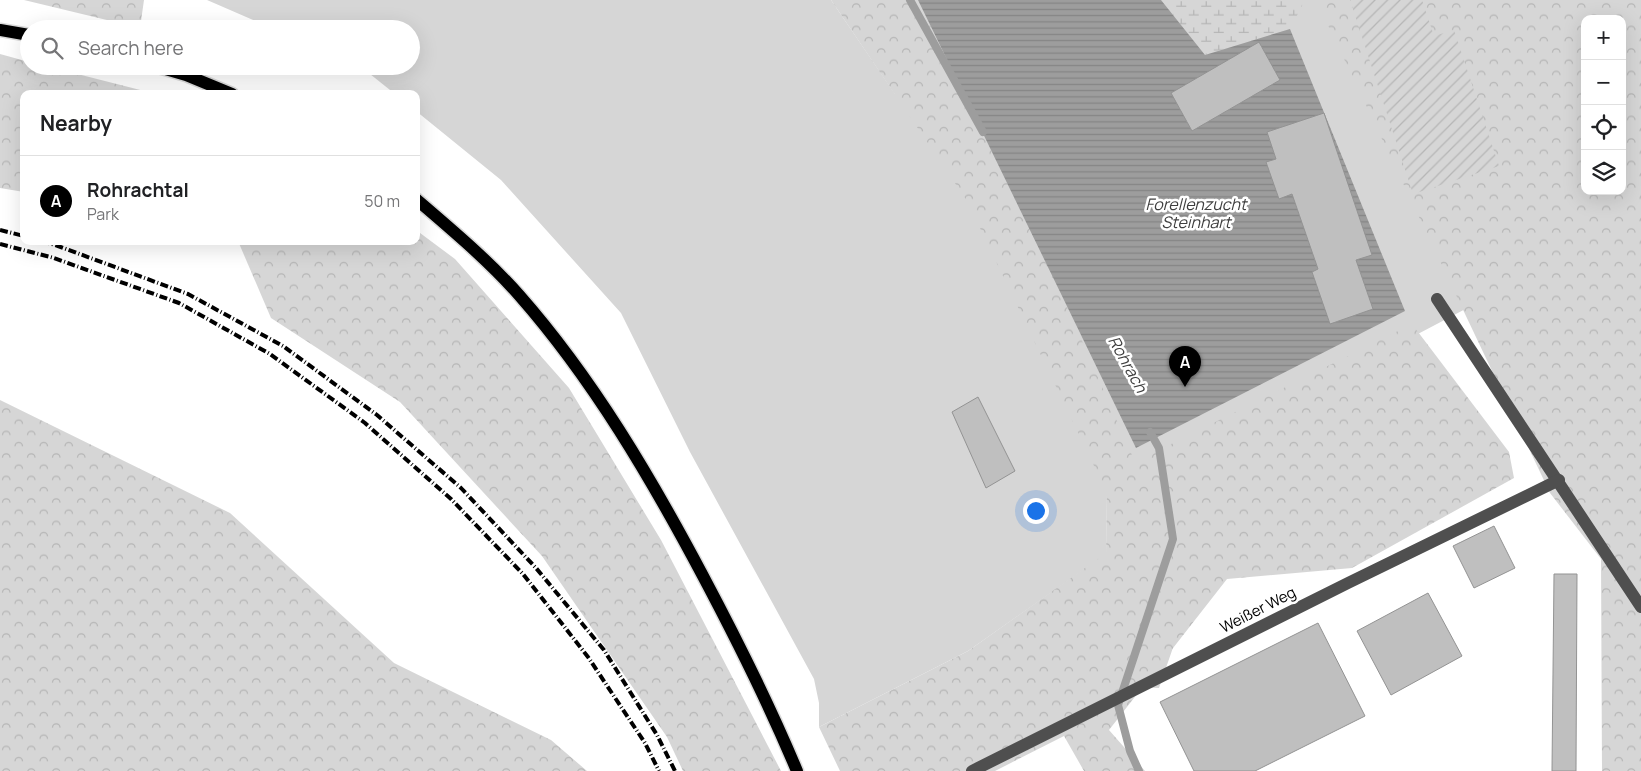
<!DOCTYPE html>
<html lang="en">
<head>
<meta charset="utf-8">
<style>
  body { margin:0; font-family:Manrope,sans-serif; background:#f2f2f2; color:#202124 }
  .controls { position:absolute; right:15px; top:15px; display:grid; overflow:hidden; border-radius:10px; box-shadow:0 5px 20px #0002 }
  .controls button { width:45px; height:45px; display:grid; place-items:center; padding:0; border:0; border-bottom:1px solid #e0e0e0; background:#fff; color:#202124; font:25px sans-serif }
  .you { position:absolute; left:1035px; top:510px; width:18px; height:18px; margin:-12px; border:4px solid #fff; border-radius:50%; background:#1a73e8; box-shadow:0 0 0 8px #1a73e833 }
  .badge { display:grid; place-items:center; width:32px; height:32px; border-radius:50%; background:#000; color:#fff; font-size:16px; font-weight:700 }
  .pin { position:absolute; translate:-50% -41px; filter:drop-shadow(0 1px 2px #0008) }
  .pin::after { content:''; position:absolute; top:26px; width:18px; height:15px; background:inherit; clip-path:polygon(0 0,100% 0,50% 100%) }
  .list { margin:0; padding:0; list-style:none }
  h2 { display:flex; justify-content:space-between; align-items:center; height:65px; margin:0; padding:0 20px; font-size:21px }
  h2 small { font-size:16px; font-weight:400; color:#757577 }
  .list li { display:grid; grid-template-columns:32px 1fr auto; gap:15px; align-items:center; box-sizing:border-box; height:90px; padding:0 20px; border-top:1px solid #e0e0e0 }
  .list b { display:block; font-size:19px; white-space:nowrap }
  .list p { margin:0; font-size:16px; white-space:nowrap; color:#757577 }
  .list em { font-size:16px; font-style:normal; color:#757577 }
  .icon { flex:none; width:28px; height:28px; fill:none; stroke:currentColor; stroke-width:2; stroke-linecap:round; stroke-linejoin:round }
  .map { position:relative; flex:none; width:1641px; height:771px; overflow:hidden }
  .search { position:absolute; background:#fff; box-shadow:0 5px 20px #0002; left:20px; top:20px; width:400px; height:55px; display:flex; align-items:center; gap:12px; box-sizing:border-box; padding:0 18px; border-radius:28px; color:#757577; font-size:19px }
  .panel { position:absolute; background:#fff; box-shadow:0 5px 20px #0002; left:20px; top:90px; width:400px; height:155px; border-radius:10px }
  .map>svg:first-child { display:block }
  .green { fill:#d6d6d6 }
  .forest { fill:url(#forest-crowns); fill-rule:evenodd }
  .wetland { fill:url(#wetland-marsh) }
  .garden { fill:url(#garden-furrows) }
  .water { fill:url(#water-rules) }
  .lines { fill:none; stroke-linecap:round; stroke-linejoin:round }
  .stream { stroke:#9d9d9d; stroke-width:8 }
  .building { fill:#bfbfbf; stroke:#939393 }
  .major-casing { stroke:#dbdbdb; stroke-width:15 }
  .minor { stroke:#4f4f4f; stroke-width:12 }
  .major { stroke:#000; stroke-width:12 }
  .rail { stroke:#000; stroke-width:4; stroke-dasharray:8 2.5 1 2.5; stroke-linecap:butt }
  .labels { text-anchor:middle; stroke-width:5; stroke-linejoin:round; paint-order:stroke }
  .street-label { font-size:15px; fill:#000; stroke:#fff }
  .water-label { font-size:16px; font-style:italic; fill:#3e3e3e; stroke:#fff }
</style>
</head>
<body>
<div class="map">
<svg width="1641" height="771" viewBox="0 0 1641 771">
  <defs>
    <pattern id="forest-crowns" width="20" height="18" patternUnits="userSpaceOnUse" patternTransform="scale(1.25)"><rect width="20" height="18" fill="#d6d6d6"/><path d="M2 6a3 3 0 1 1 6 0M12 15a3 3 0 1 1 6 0" fill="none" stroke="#b6b6b6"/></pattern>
    <pattern id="wetland-marsh" width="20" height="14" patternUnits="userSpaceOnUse" patternTransform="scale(1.25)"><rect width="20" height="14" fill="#d6d6d6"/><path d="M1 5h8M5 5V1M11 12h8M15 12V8" fill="none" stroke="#b6b6b6"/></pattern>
    <pattern id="garden-furrows" width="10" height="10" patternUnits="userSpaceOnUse" patternTransform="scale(1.25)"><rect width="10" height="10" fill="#d6d6d6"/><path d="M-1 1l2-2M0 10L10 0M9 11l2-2" fill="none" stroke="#b6b6b6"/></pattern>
    <pattern id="water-rules" width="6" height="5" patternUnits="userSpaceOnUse" patternTransform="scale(1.25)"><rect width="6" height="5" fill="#9d9d9d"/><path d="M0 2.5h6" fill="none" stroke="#858585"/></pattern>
  </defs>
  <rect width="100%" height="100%" fill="#fff"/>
  <polygon class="green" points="207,0 831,0 895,94 837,0 1364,0 1473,305 1161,469 1177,636 1159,688 1106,686 1107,494 1106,554 968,651 819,727 819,703 814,679 690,452 621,313 501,180 416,111 416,94 395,94 360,66 411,66 411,29 274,29"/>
  <g class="forest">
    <polygon points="24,0 144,0 140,28"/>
    <polygon points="831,0 918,0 1065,302 1135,462 1412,324 1509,452 1514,478 1352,568 1227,579 1109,730 1145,771 1084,771 1064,736 995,771 840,771 819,727 968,651 1106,553 1107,493 967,201"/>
    <path d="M1316,0h325v771h-39l-1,-212 -51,-66zM1585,19h37v172h-37z"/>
    <polygon points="0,54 29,62 29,66 46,66 156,94 24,94 24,192 0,188"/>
    <polygon points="416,230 455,259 569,388 661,540 781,771 683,771 667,737 542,556 400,402 271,318 238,241 416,241"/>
    <polygon points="0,400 230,513 394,663 551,740 587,771 0,771"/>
  </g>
  <polygon class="wetland" points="1161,0 1305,0 1290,29 1205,55"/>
  <polygon class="garden" points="1350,0 1422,0 1434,36 1454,30 1499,166 1413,194"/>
  <polygon class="water" points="918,0 1161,0 1205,55 1290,29 1405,311 1136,448"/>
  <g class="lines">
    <g class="stream">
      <polyline points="910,0 983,132"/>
      <polyline points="1139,771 1130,751 1118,705 1173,539 1159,448 1150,432"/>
    </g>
  </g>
  <g class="building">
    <polygon points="1259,42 1280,80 1192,131 1171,93"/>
    <polygon points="1324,113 1372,255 1356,260 1373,309 1330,324 1312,272 1318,269 1292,194 1279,199 1266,162 1276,159 1267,132"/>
    <polygon points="978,397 1015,471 986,488 952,412"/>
    <polygon points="1494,526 1515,568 1474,588 1453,546"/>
    <polygon points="1554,574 1577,574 1576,771 1552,771"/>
    <polygon points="1428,593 1462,656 1391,695 1357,631"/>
    <polygon points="1318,623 1365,716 1255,771 1194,771 1160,702"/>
  </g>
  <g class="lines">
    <g class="major-casing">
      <g id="major">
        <polyline points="0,30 29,35"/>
        <polyline points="155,66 186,75 232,94"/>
        <path d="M416,199c36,31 72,61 103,96 74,84 132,183 184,281 34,64 66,128 94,195"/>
      </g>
    </g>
    <g class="minor">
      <polyline points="1437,299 1641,607"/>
      <polyline points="972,771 1348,583 1559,480"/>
    </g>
    <use href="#major" class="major"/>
    <g class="rail">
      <polyline points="0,230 24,236"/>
      <polyline points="42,241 58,246 188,294 283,346 377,415 461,488 536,568 604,650 657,735 675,771"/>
      <polyline points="0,244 54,258 179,303 270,354 365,423 451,499 523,574 588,657 645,743 659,771"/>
    </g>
  </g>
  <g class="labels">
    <g class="street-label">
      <text transform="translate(1258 610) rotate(-27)" y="5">Weißer Weg</text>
    </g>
    <g class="water-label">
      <text x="1196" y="210">Forellenzucht<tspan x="1196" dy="18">Steinhart</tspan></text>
      <text transform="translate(1128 364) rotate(61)" y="6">Rohrach</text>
    </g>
  </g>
</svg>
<div class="controls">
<button>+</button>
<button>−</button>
<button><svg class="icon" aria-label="locate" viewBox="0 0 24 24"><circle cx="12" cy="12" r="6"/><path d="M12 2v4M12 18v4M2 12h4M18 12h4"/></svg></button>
<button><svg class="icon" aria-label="layers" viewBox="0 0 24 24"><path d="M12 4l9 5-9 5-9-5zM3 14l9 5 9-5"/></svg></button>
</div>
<div class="you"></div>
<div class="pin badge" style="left:1185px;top:387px">A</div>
<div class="search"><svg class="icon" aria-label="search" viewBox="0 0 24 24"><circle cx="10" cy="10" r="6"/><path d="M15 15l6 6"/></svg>Search here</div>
<section class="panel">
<h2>Nearby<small></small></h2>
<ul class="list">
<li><span class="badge">A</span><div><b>Rohrachtal</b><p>Park</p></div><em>50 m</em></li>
</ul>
</section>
</div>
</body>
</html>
